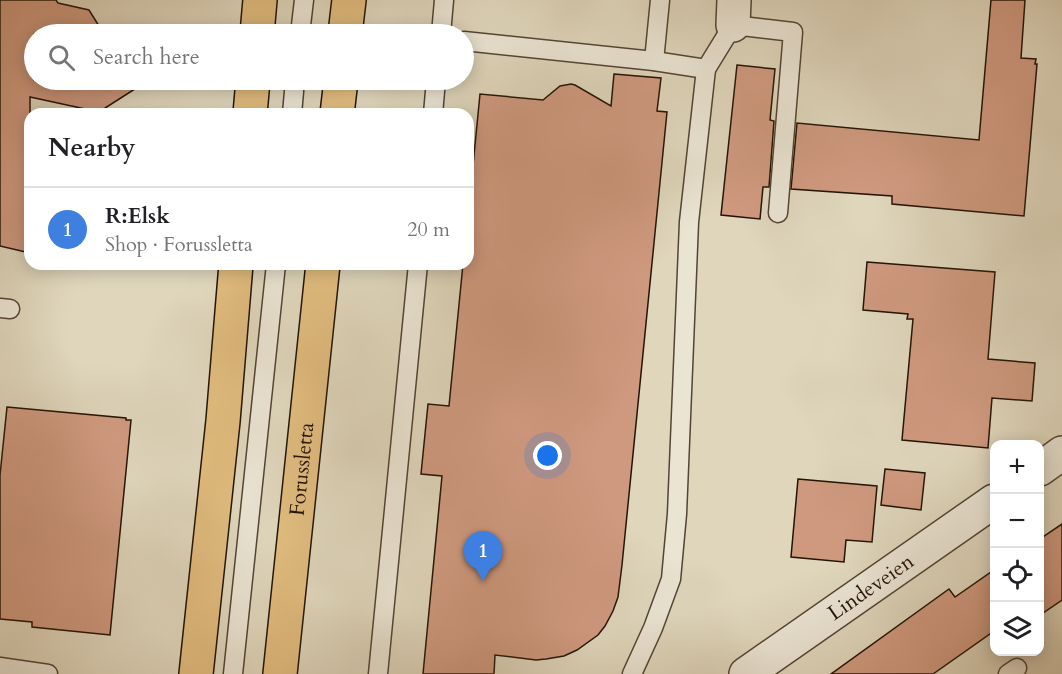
<!DOCTYPE html>
<html lang="en">
<head>
<meta charset="utf-8">
<style>
  body { margin:0; font-family:Cardo,serif; background:#f2f2f2; color:#202124 }
  .controls { position:absolute; right:18px; bottom:18px; display:grid; overflow:hidden; border-radius:12px; box-shadow:0 3px 15px #0003 }
  .controls button { width:54px; height:54px; display:grid; place-items:center; padding:0; border:0; border-bottom:2px solid #e0e0e0; background:#fff; color:#202124; font:30px sans-serif }
  .you { position:absolute; left:548px; top:456px; width:21px; height:21px; margin:-15px; border:4px solid #fff; border-radius:50%; background:#1a73e8; box-shadow:0 0 0 9px #1a73e833 }
  .badge { display:grid; place-items:center; width:39px; height:39px; border-radius:50%; background:#d93025; color:#fff; font-size:20px; font-weight:700 }
  .pin { position:absolute; translate:-50% -50px; filter:drop-shadow(0 2px 3px #0008) }
  .pin::after { content:''; position:absolute; top:32px; width:21px; height:18px; background:inherit; clip-path:polygon(0 0,100% 0,50% 100%) }
  .list { margin:0; padding:0; list-style:none }
  h2 { display:flex; justify-content:space-between; align-items:center; height:78px; margin:0; padding:0 24px; font-size:26px }
  h2 small { font-size:20px; font-weight:400; color:#757577 }
  .list li { display:grid; grid-template-columns:39px 1fr auto; gap:18px; align-items:center; box-sizing:border-box; height:84px; padding:0 24px; border-top:2px solid #e0e0e0 }
  .list b { display:block; font-size:22px; white-space:nowrap }
  .list p { margin:0; font-size:20px; white-space:nowrap; color:#757577 }
  .list em { font-size:20px; font-style:normal; color:#757577 }
  .icon { flex:none; width:33px; height:33px; fill:none; stroke:currentColor; stroke-width:2; stroke-linecap:round; stroke-linejoin:round }
  .map { position:relative; flex:none; width:1062px; height:674px; overflow:hidden }
  .search { position:absolute; background:#fff; box-shadow:0 3px 15px #0003; left:24px; top:24px; width:450px; height:66px; display:flex; align-items:center; gap:15px; box-sizing:border-box; padding:0 21px; border-radius:33px; color:#757577; font-size:22px }
  .panel { position:absolute; background:#fff; box-shadow:0 3px 15px #0003; left:24px; top:108px; width:450px; height:162px; border-radius:18px }
  .map>svg:first-child { display:block }
  .building { fill:#cf997f; stroke:#241406; stroke-width:1.5 }
  .lines { fill:none; stroke-linecap:round; stroke-linejoin:round }
  .service-casing { stroke:#534434; stroke-width:21 }
  .minor-casing { stroke:#534434; stroke-width:36 }
  .primary-casing { stroke:#241406; stroke-width:36 }
  .service { stroke:#eae4d3; stroke-width:18 }
  .minor { stroke:#eae4d3; stroke-width:33 }
  .primary { stroke:#e0bb7e; stroke-width:33 }
  .labels { text-anchor:middle; stroke-width:5; stroke-linejoin:round; paint-order:stroke }
  .street-label { font-size:21px; fill:#241406; stroke:#eae4d3 }
</style>
</head>
<body>
<div class="map">
<svg width="1062" height="674" viewBox="0 0 1062 674">
  <rect width="100%" height="100%" fill="#dfd6bc"/>
  <filter id="stains"><feTurbulence type="fractalNoise" baseFrequency=".00333" numOctaves="4"/><feColorMatrix values="0 0 0 0 .2 0 0 0 0 .09 0 0 0 0 .02 0 0 0 .5 -.17"/></filter>
  <radialGradient id="worn" r=".72"><stop offset=".6" stop-color="#630" stop-opacity="0"/><stop offset="1" stop-color="#630" stop-opacity=".3"/></radialGradient>
  <g class="building">
    <polygon points="0,0 56,0 58,3 89,10 104,34 34,34 34,80 133,80 138,87 99,112 30,97 30,253 0,246"/>
    <polygon points="991,0 1025,0 1021,58 1036,59 1035,64 1037,64 1024,216 892,204 892,196 791,189 797,123 979,140"/>
    <polygon points="737,65 775,69 770,120 774,121 769,187 763,187 760,219 721,215"/>
    <polygon points="614,74 661,78 657,111 667,112 622,565 618,597 613,611 605,626 598,635 577,650 564,656 546,659 536,660 495,655 494,674 423,674 442,476 421,474 428,404 449,406 463,264 468,264 468,216 480,94 543,100 560,86 571,84 575,85 611,106"/>
    <polygon points="867,262 995,272 988,359 1035,363 1032,401 992,398 988,448 902,440 913,319 907,319 908,314 863,310"/>
    <polygon points="7,407 126,418 126,420 131,420 110,635 32,627 32,622 0,619 0,475"/>
    <polygon points="885,469 925,473 921,510 881,505"/>
    <polygon points="798,479 877,486 872,542 846,540 844,562 791,557"/>
    <polygon points="1062,524 1062,600 1040,615 1040,539"/>
    <polygon points="994,570 994,631 933,674 831,674 949,589 955,597"/>
  </g>
  <g class="lines">
    <g class="service-casing">
      <g id="service">
        <polyline points="300,34 304,0"/>
        <polyline points="441,34 444,0"/>
        <polyline points="464,41 654,61 706,69 733,25 793,32 778,213"/>
        <polyline points="654,61 660,0"/>
        <polyline points="292,114 295,80"/>
        <polyline points="433,114 436,80"/>
        <polyline points="0,308 10,309"/>
        <polyline points="0,667 48,674"/>
        <polyline points="233,674 276,264"/>
        <polyline points="378,674 418,264"/>
        <polyline points="632,674 653,628 671,579 677,514 689,222 706,69"/>
        <polyline points="1008,674 1017,668"/>
      </g>
    </g>
    <g class="minor-casing">
      <g id="minor">
        <polyline points="733,25 734,0"/>
        <polyline points="1040,469 1062,453"/>
        <path id="s1" d="M746,674l248,-173"/>
      </g>
    </g>
    <g class="primary-casing">
      <g id="primary">
        <polyline points="257,34 260,0"/>
        <polyline points="345,34 349,0"/>
        <polyline points="250,114 253,80"/>
        <polyline points="337,114 341,80"/>
        <polyline points="196,674 223,421 236,264"/>
        <path id="s2" d="M280,674l43,-410"/>
      </g>
    </g>
    <use href="#service" class="service"/>
    <use href="#minor" class="minor"/>
    <use href="#primary" class="primary"/>
  </g>
  <g class="labels">
    <g class="street-label">
      <text dy="7" stroke="none"><textPath href="#s2" startOffset="206">Forussletta</textPath></text>
      <text dy="7" stroke="none"><textPath href="#s1" startOffset="152">Lindeveien</textPath></text>
    </g>
  </g>
  <rect width="100%" height="100%" filter="url(#stains)"/>
  <rect width="100%" height="100%" fill="url(#worn)"/>
</svg>
<div class="controls">
<button>+</button>
<button>−</button>
<button><svg class="icon" aria-label="locate" viewBox="0 0 24 24"><circle cx="12" cy="12" r="6"/><path d="M12 2v4M12 18v4M2 12h4M18 12h4"/></svg></button>
<button><svg class="icon" aria-label="layers" viewBox="0 0 24 24"><path d="M12 4l9 5-9 5-9-5zM3 14l9 5 9-5"/></svg></button>
</div>
<div class="you"></div>
<div class="pin badge" style="left:483px;top:581px;background:#3f7fe0">1</div>
<div class="search"><svg class="icon" aria-label="search" viewBox="0 0 24 24"><circle cx="10" cy="10" r="6"/><path d="M15 15l6 6"/></svg>Search here</div>
<section class="panel">
<h2>Nearby<small></small></h2>
<ul class="list">
<li><span class="badge" style="background:#3f7fe0">1</span><div><b>R:Elsk</b><p>Shop · Forussletta</p></div><em>20 m</em></li>
</ul>
</section>
</div>
</body>
</html>
